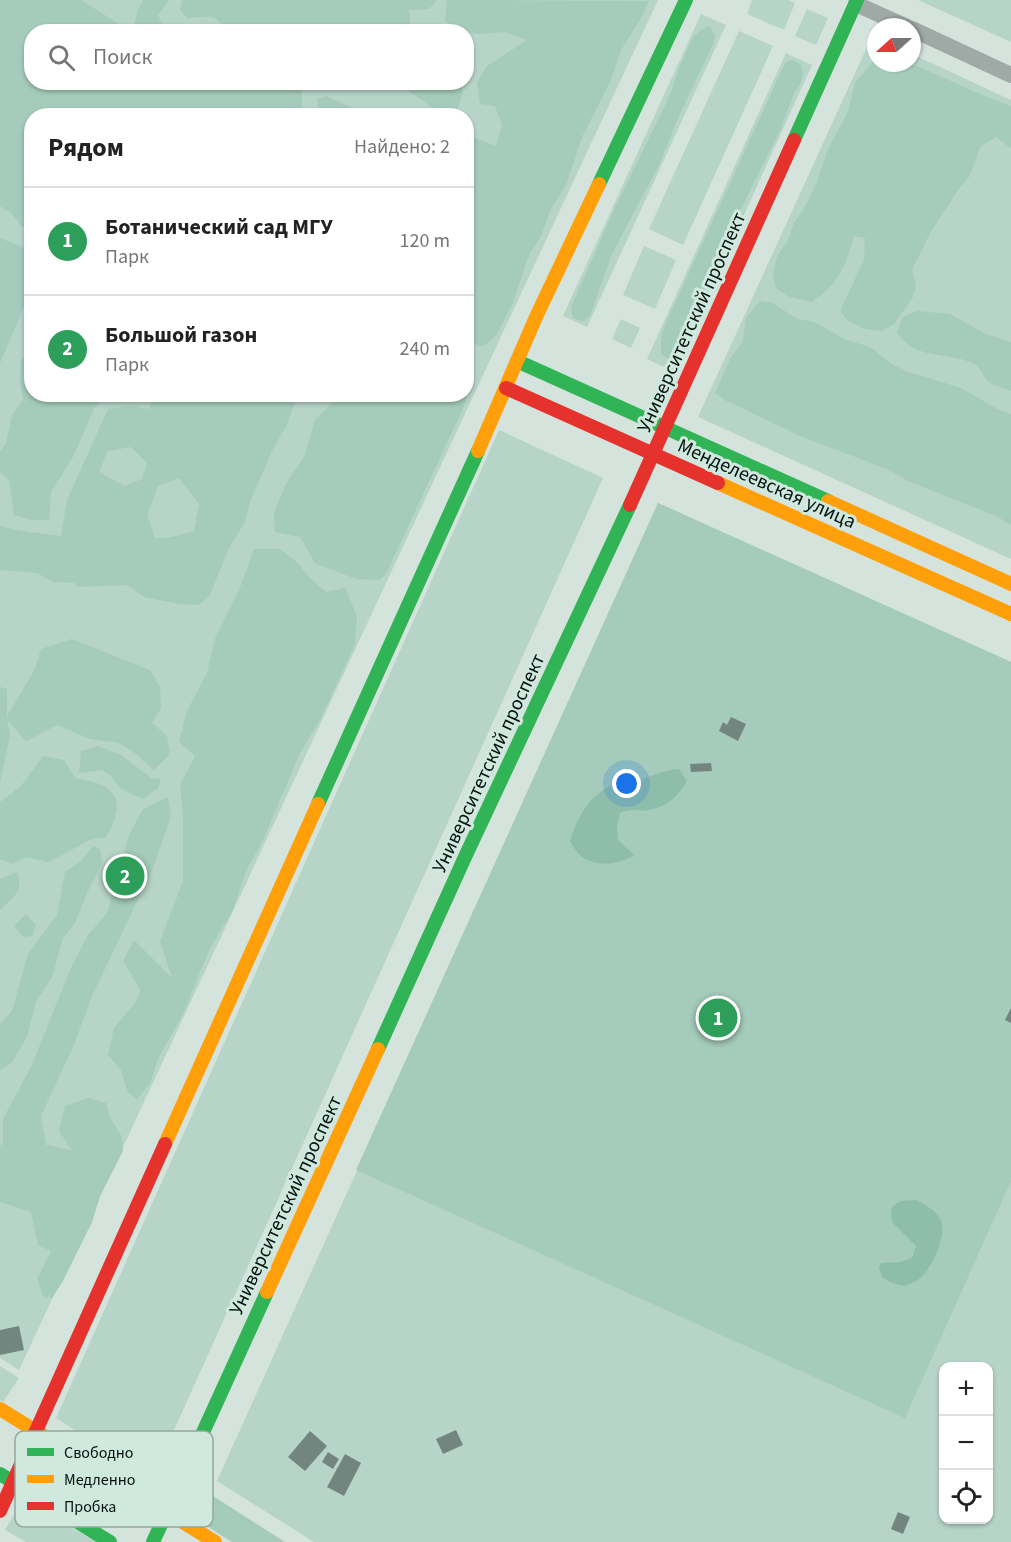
<!DOCTYPE html>
<html lang="ru">
<head>
<meta charset="utf-8">
<style>
  body { margin:0; font-family:"Source Sans 3",sans-serif; background:#f6f6f6; color:#222 }
  .controls { position:absolute; right:18px; bottom:18px; display:grid; overflow:hidden; border-radius:12px; box-shadow:0 2px 4px #0004 }
  .controls button { width:54px; height:54px; display:grid; place-items:center; padding:0; border:0; border-bottom:2px solid #e0e0e0; background:#fff; color:#222; font:30px sans-serif }
  .compass { position:absolute; left:867px; top:18px; width:54px; height:54px; border-radius:50%; background:#fff; box-shadow:0 2px 4px #0004; rotate:249deg }
  .you { position:absolute; left:627px; top:784px; width:21px; height:21px; margin:-15px; border:4px solid #fff; border-radius:50%; background:#1a73e8; box-shadow:0 0 0 9px #1a73e833 }
  .badge { display:grid; place-items:center; width:39px; height:39px; border-radius:50%; background:#1a73e8; color:#fff; font-size:20px; font-weight:700 }
  .pin { position:absolute; translate:-50% -50%; border:3px solid #fff; box-shadow:0 2px 6px #0006 }
  .list { margin:0; padding:0; list-style:none }
  h2 { display:flex; justify-content:space-between; align-items:center; height:78px; margin:0; padding:0 24px; font-size:26px }
  h2 small { font-size:20px; font-weight:400; color:#767676 }
  .list li { display:grid; grid-template-columns:39px 1fr auto; gap:18px; align-items:center; box-sizing:border-box; height:108px; padding:0 24px; border-top:2px solid #e0e0e0 }
  .list b { display:block; font-size:22px; white-space:nowrap }
  .list p { margin:0; font-size:20px; white-space:nowrap; color:#767676 }
  .list em { font-size:20px; font-style:normal; color:#767676 }
  .icon { flex:none; width:33px; height:33px; fill:none; stroke:currentColor; stroke-width:2; stroke-linecap:round; stroke-linejoin:round }
  .map { position:relative; flex:none; width:1011px; height:1542px; overflow:hidden }
  .search { position:absolute; background:#fff; box-shadow:0 2px 4px #0004; left:24px; top:24px; width:450px; height:66px; display:flex; align-items:center; gap:15px; box-sizing:border-box; padding:0 21px; border-radius:24px; color:#767676; font-size:22px }
  .panel { position:absolute; background:#fff; box-shadow:0 2px 4px #0004; left:24px; top:108px; width:450px; height:294px; border-radius:24px }
  .map>svg:first-child { display:block }
  .green { fill:#b7d4c8; fill-rule:evenodd }
  .forest { fill:#a4cbbb; fill-rule:evenodd }
  .water { fill:#8fbdab }
  .building { fill:#72867f }
  .lines { fill:none; stroke-linecap:round; stroke-linejoin:round }
  .street { stroke:#9faaa6; stroke-width:16 }
  .fast { stroke:#30b455; stroke-width:14 }
  .slow { stroke:#ff9f0a; stroke-width:14 }
  .jam { stroke:#e5322d; stroke-width:14 }
  .labels { text-anchor:middle; stroke-width:6; stroke-linejoin:round; paint-order:stroke }
  .street-label { font-size:20px; fill:#09120f; stroke:#cfe9de }
  .key { fill:#cfe9de; stroke:#94a8a0; stroke-width:1.5 }
  .key-label { font-size:16px; fill:#09120f }
</style>
</head>
<body>
<div class="map">
<svg width="1011" height="1542" viewBox="0 0 1011 1542">
  <rect width="100%" height="100%" fill="#d5e3dd"/>
  <g class="green">
    <path d="M0,0h658l-639,1370 -19,-12zM32,32h434v50h-434zM32,116h434v278h-434z"/>
    <polygon points="752,0 788,0 795,3 784,30 747,14"/>
    <polygon points="918,0 1011,0 1011,42"/>
    <polygon points="807,9 828,18 816,45 795,36"/>
    <polygon points="701,14 726,25 587,327 563,316"/>
    <polygon points="739,31 773,46 683,245 649,229"/>
    <polygon points="872,36 876,38 876,63 912,63 912,54 1011,100 1011,559 698,417"/>
    <polygon points="786,53 812,65 673,371 647,359"/>
    <polygon points="644,246 676,260 655,309 623,295"/>
    <polygon points="621,319 640,328 631,348 612,339"/>
    <polygon points="499,430 603,478 152,1479 56,1418"/>
    <path d="M658,503l353,159v880h-697l-97,-61zM944,1366h44v154h-44z"/>
    <polygon points="0,1366 19,1378 3,1402 0,1400"/>
    <polygon points="28,1505 98,1542 26,1542 5,1530 16,1511"/>
  </g>
  <g class="forest">
    <polygon points="0,0 81,0 130,31 32,32 32,82 299,83 302,89 302,115 32,116 31,222 22,227 11,213 0,206"/>
    <polygon points="143,0 169,0 158,15 165,30 168,31 133,31 137,12"/>
    <path d="M182,0h255l-8,9 -20,1 2,17 22,1 3,3h-211c-8,-19 -19,-14 -38,-13l-7,-8z"/>
    <polygon points="447,0 649,1 643,15 621,50 610,82 582,137 566,185 551,209 541,236 529,255 512,305 497,334 486,345 481,346 467,340 467,135 496,146 502,125 495,106 480,104 477,82 487,66 527,40 505,32 481,34 454,31 445,20"/>
    <polygon points="710,26 715,36 714,42 678,118 659,165 612,254 590,316 582,321 573,318 571,308 578,291 615,208 670,95 679,68 693,37 701,30"/>
    <path d="M876,58v5h34l72,32 29,11v42l-15,-11 -15,9 -12,31 -11,13 -28,43 -18,37 4,15 -3,12 -19,27 -12,7 -17,-2 -18,-9 -7,-9 24,-51 1,-22 -11,-2c-8,29 -16,50 -43,66l-24,-6 -11,-8 -3,-12 4,-19 11,-17 6,-17 12,-18 11,-23 10,-31 21,-39 7,-29z"/>
    <polygon points="793,60 801,64 803,75 800,84 796,89 779,132 736,219 728,242 713,270 692,319 679,328 683,337 670,360 661,354 661,337 666,323 780,74 786,62"/>
    <polygon points="402,83 462,83 463,93 456,112 443,115 403,87"/>
    <polygon points="326,96 368,115 319,115 317,99"/>
    <polygon points="0,238 32,251 31,291 0,363"/>
    <polygon points="760,301 773,303 797,319 815,322 844,339 870,347 892,364 905,371 961,388 997,409 1011,414 1011,525 996,516 908,481 887,469 800,436 725,400 715,393 731,357 743,342 746,318"/>
    <path d="M917,311l33,3 36,20 25,8v49c-7,-3 -16,-5 -22,-9 -6,-5 -8,-15 -15,-18 -27,-14 -58,-2 -77,-32l6,-15z"/>
    <polygon points="31,347 32,394 108,395 94,408 74,455 51,492 49,520 31,520 14,515 9,480 0,472 0,452 6,443 12,416 23,399 20,382 21,360"/>
    <path d="M153,395h141v11l-8,20 -14,25 -21,48 -6,23 -16,26 -20,49 -11,8 -18,-1 -36,-7 -17,-12 -51,2 -1,-4 -21,-1 -17,-9 -37,-3v-44c20,6 40,7 61,10l6,-36 41,-91 23,-3 18,3zM131,447l16,16 -5,16 -17,7 -26,-14 9,-21zM179,478l20,26 -5,27 -22,6 -17,1 -8,-23 11,-29z"/>
    <polygon points="340,395 466,395 466,402 386,574 379,580 356,579 315,563 300,537 275,532 274,513 286,484 305,455 315,420"/>
    <polygon points="658,503 1011,662 1011,1181 905,1418 356,1170"/>
    <polygon points="254,549 280,549 298,563 309,577 326,592 345,588 357,616 355,644 321,718 300,753 263,840 246,871 232,912 210,948 183,1014 159,1057 150,1083 137,1100 127,1091 121,1070 108,1055 114,1028 138,999 140,989 123,961 134,940 172,978 160,941 183,881 183,817 180,785 195,756 179,742 187,711 207,673 215,639 239,590"/>
    <polygon points="72,639 150,670 160,687 161,708 152,723 167,736 170,754 154,770 135,753 119,743 90,739 57,725 26,741 7,719 10,735 0,783 0,687 7,689 7,716 35,669 41,649"/>
    <polygon points="98,746 121,755 151,778 161,779 158,788 143,799 121,789 111,776 102,770 79,773 81,751"/>
    <path d="M43,756l21,4 11,18c43,7 52,21 31,60l-14,1 -44,23 -22,-5 -13,7 -13,-5v-57l21,-16z"/>
    <polygon points="168,797 171,816 153,868 93,994 73,1047 41,1116 46,1145 72,1150 59,1131 65,1106 88,1098 106,1103 109,1116 122,1137 123,1151 100,1196 92,1222 63,1281 52,1298 43,1296 37,1279 51,1251 38,1245 31,1212 0,1202 0,1146 3,1143 3,1119 32,1065 70,970 88,935 107,913 129,835 143,809"/>
    <polygon points="93,846 100,849 102,863 88,891 75,923 63,938 52,977 36,1001 27,1037 11,1063 0,1070 0,1024 12,1011 28,954 57,915 65,872 81,861"/>
    <path d="M17,872c7,20 -3,24 -17,38v-31z"/>
    <polygon points="26,914 36,925 32,936 23,937 14,926"/>
    <polygon points="213,1496 285,1542 232,1542 197,1520"/>
  </g>
  <g class="water">
    <path d="M679,769l8,12c-8,15 -21,26 -38,29 -11,2 -18,-2 -29,3l-3,13 1,14 16,15c-14,10 -37,12 -52,2 -5,-4 -9,-10 -12,-16 7,-22 18,-45 41,-55 8,-4 19,-3 28,-6 14,-4 24,-10 40,-11z"/>
    <path d="M916,1200c10,5 21,11 25,21 6,16 -10,49 -23,59 -4,2 -9,4 -13,6l-13,-3 -10,-6 -3,-10 2,-4 19,-1 12,-4 4,-12 -24,-24 -1,-14 9,-7z"/>
  </g>
  <g class="building">
    <polygon points="731,717 746,724 738,741 719,731 723,722 727,725"/>
    <polygon points="711,763 712,771 691,772 690,764"/>
    <polygon points="1011,1008 1011,1023 1005,1020"/>
    <polygon points="19,1326 24,1350 0,1355 0,1330"/>
    <polygon points="456,1430 463,1445 443,1454 436,1439"/>
    <polygon points="310,1431 327,1446 305,1471 288,1457"/>
    <polygon points="328,1452 339,1459 333,1469 322,1462"/>
    <polygon points="345,1454 361,1463 344,1496 327,1487"/>
    <polygon points="898,1512 910,1517 903,1534 891,1529"/>
  </g>
  <g class="lines">
    <g class="street">
      <polyline points="856,4 907,27"/>
      <polyline points="912,29 1011,75"/>
    </g>
    <g class="fast">
      <polyline points="794,140 857,0"/>
      <polyline points="599,184 686,0"/>
      <polyline points="517,361 828,501"/>
      <polyline points="318,804 478,451"/>
      <polyline points="378,1049 465,857 630,505"/>
      <polyline points="0,1474 110,1542"/>
      <polyline points="153,1542 267,1292"/>
    </g>
    <g class="slow">
      <polyline points="478,451 536,317 599,184"/>
      <polyline points="718,483 1011,614"/>
      <polyline points="828,501 1011,584"/>
      <polyline points="165,1144 318,804"/>
      <polyline points="267,1292 378,1049"/>
      <polyline points="0,1409 215,1542"/>
    </g>
    <g class="jam">
      <polyline points="506,388 718,483"/>
      <polyline points="630,505 794,140"/>
      <polyline points="0,1511 165,1144"/>
    </g>
  </g>
  <g class="labels">
    <g class="street-label">
      <text transform="translate(691 322) rotate(-66)" y="7">Университетский проспект</text>
      <text transform="translate(767 483) rotate(24)" y="7">Менделеевская улица</text>
      <text transform="translate(488 763) rotate(-65)" y="7">Университетский проспект</text>
      <text transform="translate(285 1205) rotate(-65)" y="7">Университетский проспект</text>
    </g>
  </g>
  <rect x="15" y="1431" width="198" height="96" rx="9" class="key"/>
  <rect x="27" y="1448" width="27" height="8" fill="#30b455"/>
  <rect x="27" y="1475" width="27" height="8" fill="#ff9f0a"/>
  <rect x="27" y="1502" width="27" height="8" fill="#e5322d"/>
  <g class="key-label">
    <text x="64" y="1458">Свободно</text>
    <text x="64" y="1485">Медленно</text>
    <text x="64" y="1512">Пробка</text>
  </g>
</svg>
<div class="controls">
<button>+</button>
<button>−</button>
<button><svg class="icon" aria-label="locate" viewBox="0 0 24 24"><circle cx="12" cy="12" r="6"/><path d="M12 2v4M12 18v4M2 12h4M18 12h4"/></svg></button>
</div>
<svg class="compass" viewBox="-18 -18 36 36"><path d="M0-13l5 13h-10z" fill="#e53935"/><path d="M0 13l5-13h-10z" fill="#767676"/></svg>
<div class="you"></div>
<div class="pin badge" style="left:718px;top:1018px;background:#2e9e5b">1</div>
<div class="pin badge" style="left:125px;top:876px;background:#2e9e5b">2</div>
<div class="search"><svg class="icon" aria-label="search" viewBox="0 0 24 24"><circle cx="10" cy="10" r="6"/><path d="M15 15l6 6"/></svg>Поиск</div>
<section class="panel">
<h2>Рядом<small>Найдено: 2</small></h2>
<ul class="list">
<li><span class="badge" style="background:#2e9e5b">1</span><div><b>Ботанический сад МГУ</b><p>Парк</p></div><em>120 m</em></li>
<li><span class="badge" style="background:#2e9e5b">2</span><div><b>Большой газон</b><p>Парк</p></div><em>240 m</em></li>
</ul>
</section>
</div>
</body>
</html>
